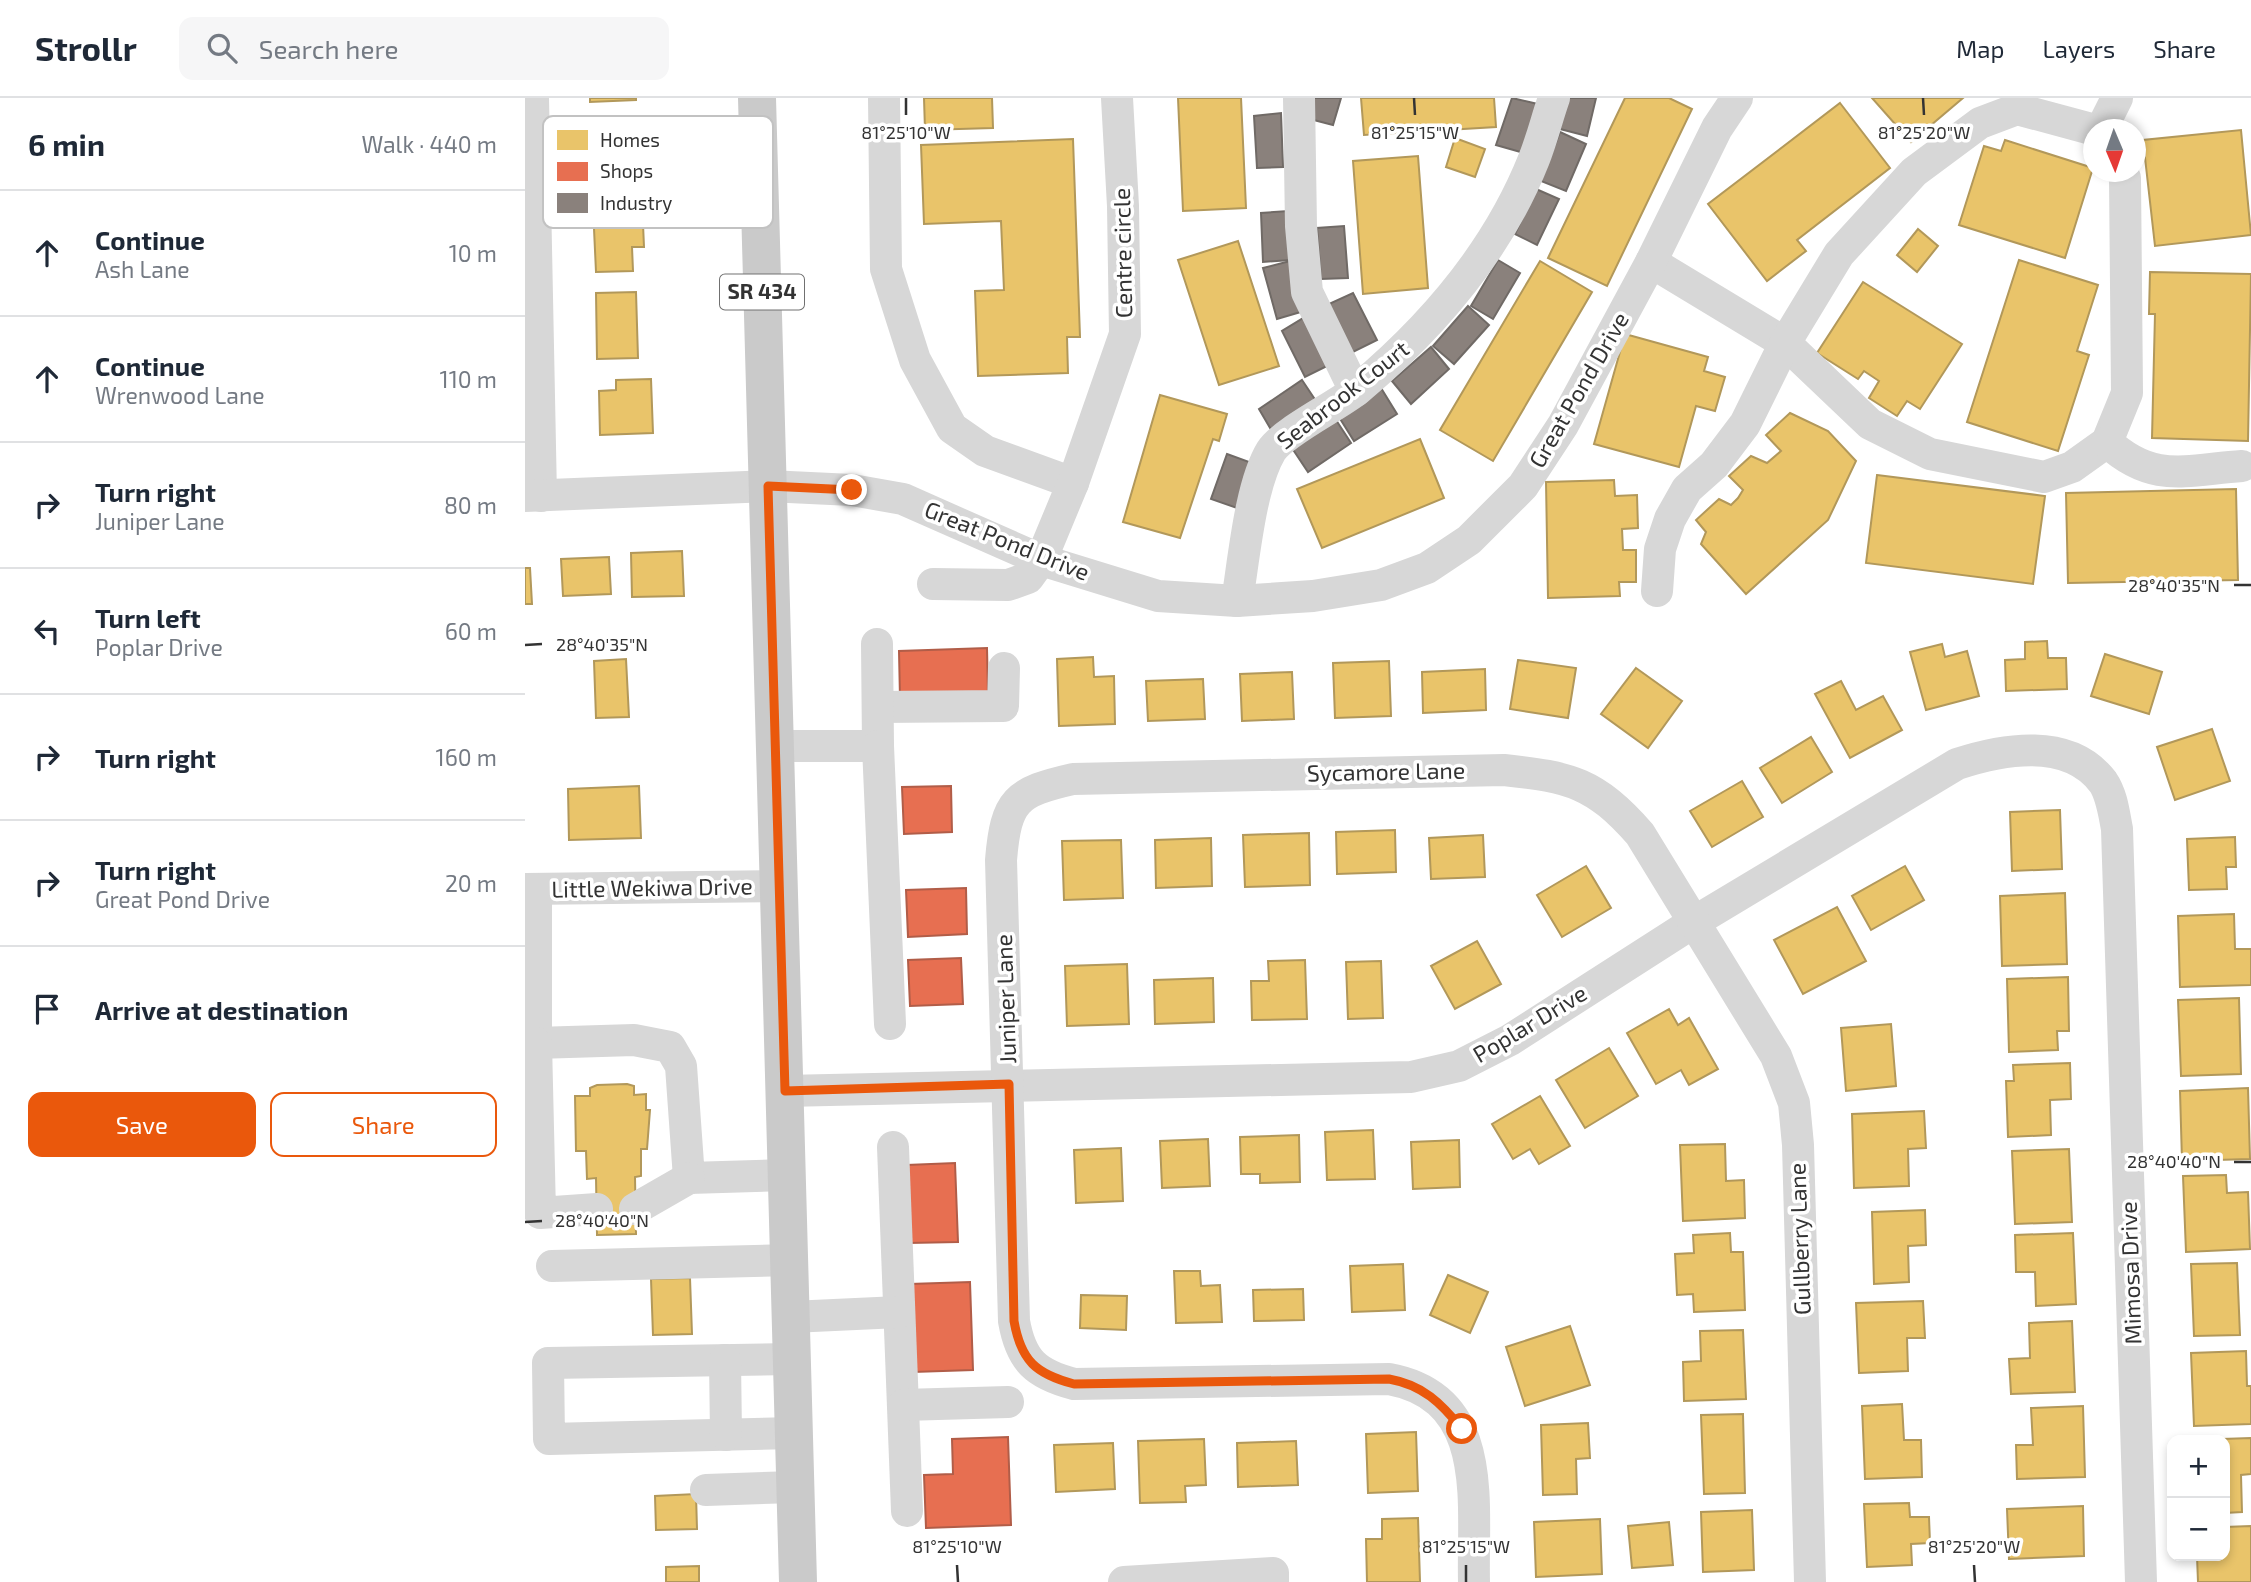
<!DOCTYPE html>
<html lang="en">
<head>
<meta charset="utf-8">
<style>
  body { margin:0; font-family:"Exo 2",sans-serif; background:#f6f6f7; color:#1f2937 }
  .controls { position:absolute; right:21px; bottom:21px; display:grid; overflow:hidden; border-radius:14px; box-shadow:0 4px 10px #0003 }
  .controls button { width:63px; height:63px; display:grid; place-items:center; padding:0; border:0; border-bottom:2px solid #e0e1e3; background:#fff; color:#1f2937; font:35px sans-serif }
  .compass { position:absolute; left:1558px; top:21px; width:63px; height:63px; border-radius:50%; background:#fff; box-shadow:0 4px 10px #0003; rotate:178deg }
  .stop { position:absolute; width:21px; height:21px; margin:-16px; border:5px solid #ea580c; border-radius:50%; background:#fff }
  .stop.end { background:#ea580c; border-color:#fff; box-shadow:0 2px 7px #0008 }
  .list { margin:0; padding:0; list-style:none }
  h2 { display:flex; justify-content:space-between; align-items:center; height:91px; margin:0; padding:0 28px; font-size:30px }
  h2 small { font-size:23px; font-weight:400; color:#747a83 }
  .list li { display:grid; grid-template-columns:46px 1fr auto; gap:21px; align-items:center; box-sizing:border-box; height:126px; padding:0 28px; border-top:2px solid #e0e1e3 }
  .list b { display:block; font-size:26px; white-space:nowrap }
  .list p { margin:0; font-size:23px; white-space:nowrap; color:#747a83 }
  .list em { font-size:23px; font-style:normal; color:#747a83 }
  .actions { display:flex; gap:14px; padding:21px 28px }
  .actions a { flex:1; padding:16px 0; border:2px solid #ea580c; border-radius:14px; text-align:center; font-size:24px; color:#ea580c }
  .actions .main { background:#ea580c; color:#fff }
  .icon { flex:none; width:38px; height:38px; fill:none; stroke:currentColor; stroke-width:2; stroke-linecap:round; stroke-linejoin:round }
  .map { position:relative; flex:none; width:1726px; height:1484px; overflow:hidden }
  header { display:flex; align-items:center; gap:42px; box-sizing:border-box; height:98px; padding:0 35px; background:#fff; border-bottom:2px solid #e0e1e3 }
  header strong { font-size:33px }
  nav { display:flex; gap:38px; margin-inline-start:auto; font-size:24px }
  .search { width:490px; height:63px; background:#f6f6f7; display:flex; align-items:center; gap:18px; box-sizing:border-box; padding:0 24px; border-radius:14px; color:#747a83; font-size:26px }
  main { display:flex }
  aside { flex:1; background:#fff }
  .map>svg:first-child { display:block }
  .homes { fill:#e9c46a; stroke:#b2985a; stroke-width:2 }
  .shops { fill:#e76f51; stroke:#b15d48; stroke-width:2 }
  .industry { fill:#8a817c; stroke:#706a66; stroke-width:2 }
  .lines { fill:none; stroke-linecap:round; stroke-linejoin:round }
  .minor { stroke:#d7d7d7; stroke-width:32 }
  .major { stroke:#cacaca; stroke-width:38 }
  .route { stroke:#ea580c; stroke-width:9 }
  .ticks { fill:none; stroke:#333; stroke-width:2.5 }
  .labels { text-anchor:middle; stroke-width:7; stroke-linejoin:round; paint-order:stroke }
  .shield { fill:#fff; stroke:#707070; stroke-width:2 }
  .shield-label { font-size:21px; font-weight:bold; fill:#333 }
  .street-label { font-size:23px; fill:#333; stroke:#fff }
  .key { fill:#fff; stroke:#c2c2c2; stroke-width:2 }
  .key-label { font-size:19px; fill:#333 }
  .ticks-label { font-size:18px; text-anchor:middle; fill:#333; stroke:#fff; stroke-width:7; stroke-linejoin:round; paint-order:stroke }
</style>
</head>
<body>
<header>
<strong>Strollr</strong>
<div class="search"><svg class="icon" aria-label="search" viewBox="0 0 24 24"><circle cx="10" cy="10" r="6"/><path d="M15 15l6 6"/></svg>Search here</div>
<nav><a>Map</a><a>Layers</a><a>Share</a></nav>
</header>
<main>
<aside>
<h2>6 min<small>Walk · 440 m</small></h2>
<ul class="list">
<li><svg class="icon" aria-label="ahead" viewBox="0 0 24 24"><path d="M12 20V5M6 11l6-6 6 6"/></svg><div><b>Continue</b><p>Ash Lane</p></div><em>10 m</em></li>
<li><svg class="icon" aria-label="ahead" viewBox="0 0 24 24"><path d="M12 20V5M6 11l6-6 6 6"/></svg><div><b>Continue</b><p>Wrenwood Lane</p></div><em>110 m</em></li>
<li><svg class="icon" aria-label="right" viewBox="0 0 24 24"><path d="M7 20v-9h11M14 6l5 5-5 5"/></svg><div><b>Turn right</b><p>Juniper Lane</p></div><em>80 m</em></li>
<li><svg class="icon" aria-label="left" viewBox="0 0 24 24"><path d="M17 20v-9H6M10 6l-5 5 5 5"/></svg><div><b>Turn left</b><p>Poplar Drive</p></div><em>60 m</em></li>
<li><svg class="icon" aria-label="right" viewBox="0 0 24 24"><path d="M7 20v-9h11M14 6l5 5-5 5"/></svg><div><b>Turn right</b></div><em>160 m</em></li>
<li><svg class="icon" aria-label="right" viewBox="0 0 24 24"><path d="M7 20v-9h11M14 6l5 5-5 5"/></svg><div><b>Turn right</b><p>Great Pond Drive</p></div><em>20 m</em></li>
<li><svg class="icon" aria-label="arrive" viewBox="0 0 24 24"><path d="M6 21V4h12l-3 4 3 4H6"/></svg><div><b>Arrive at destination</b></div></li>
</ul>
<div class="actions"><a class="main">Save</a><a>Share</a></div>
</aside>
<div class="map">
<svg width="1726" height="1484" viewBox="0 0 1726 1484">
  <rect width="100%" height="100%" fill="#fff"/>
  <g class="homes">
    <polygon points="65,0 111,0 111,2 65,4"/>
    <polygon points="399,0 467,0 468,30 400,32"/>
    <polygon points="653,0 716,0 721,110 658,113"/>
    <polygon points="836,0 969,0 971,29 839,37"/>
    <polygon points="1100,0 1144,0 1167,11 1082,188 1023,160"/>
    <polygon points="1347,0 1438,0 1386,44"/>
    <polygon points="1315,5 1365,70 1272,142 1281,153 1242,183 1183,106"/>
    <polygon points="1716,32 1726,137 1630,148 1618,42"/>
    <polygon points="930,40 960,51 950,79 921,69"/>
    <polygon points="548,41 555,239 542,239 543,275 453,278 450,193 479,192 476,123 399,126 396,47"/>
    <polygon points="1480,42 1568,70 1540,160 1434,127 1459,48 1476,53"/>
    <polygon points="893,58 903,190 838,196 828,63"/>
    <polygon points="107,108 107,126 118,126 119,149 107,149 108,173 71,174 68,109"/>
    <polygon points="1393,131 1413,148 1392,174 1372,157"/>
    <polygon points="713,143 754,268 694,287 653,162"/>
    <polygon points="1494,162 1573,187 1552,253 1564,257 1533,353 1442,324"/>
    <polygon points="1015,163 1067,194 968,363 915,332"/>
    <polygon points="1625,174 1726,176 1723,343 1627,340 1630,216 1624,216"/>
    <polygon points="1338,184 1437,246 1395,311 1382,303 1372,318 1344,300 1354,283 1339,273 1333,281 1292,255"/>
    <polygon points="111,194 113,260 72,261 71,195"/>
    <polygon points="1100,236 1183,259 1179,273 1200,279 1190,313 1171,308 1154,369 1069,346"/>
    <polygon points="126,281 128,335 75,337 74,293 91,292 91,282"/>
    <polygon points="635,297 702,316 694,343 688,341 655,440 598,424"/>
    <polygon points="1265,315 1303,333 1331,363 1303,422 1221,496 1176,446 1181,434 1171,422 1194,401 1206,407 1213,400 1218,392 1204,378 1226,358 1242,365 1256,353 1241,337"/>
    <polygon points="895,341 919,400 797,450 772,391"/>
    <polygon points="1352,377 1520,398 1508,486 1341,465"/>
    <polygon points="1089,382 1090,398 1112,397 1113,430 1097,431 1098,452 1111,452 1111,484 1094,484 1095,498 1023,500 1021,384"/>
    <polygon points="1711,391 1713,482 1543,485 1541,395"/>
    <polygon points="157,453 159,498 107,499 106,455"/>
    <polygon points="84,459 86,496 38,498 36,461"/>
    <polygon points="0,470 5,470 7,506 0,506"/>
    <polygon points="1522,543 1523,560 1541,560 1542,591 1481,593 1480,562 1500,561 1500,544"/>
    <polygon points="1417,546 1420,559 1442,553 1454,598 1401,612 1385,554"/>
    <polygon points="1580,556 1637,574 1624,616 1566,598"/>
    <polygon points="568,559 569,579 589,578 590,626 534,628 532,561"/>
    <polygon points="101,561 104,619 71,620 69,563"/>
    <polygon points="993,562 1051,570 1043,620 985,611"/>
    <polygon points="864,563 866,618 810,620 808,565"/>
    <polygon points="1111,570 1157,603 1123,650 1076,616"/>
    <polygon points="960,571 961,612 898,615 897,574"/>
    <polygon points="767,574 769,621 717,623 715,576"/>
    <polygon points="678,581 680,621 623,623 621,583"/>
    <polygon points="1316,583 1331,612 1358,598 1377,632 1325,660 1290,596"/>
    <polygon points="1687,631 1705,683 1650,702 1632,649"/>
    <polygon points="1286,639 1307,674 1257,705 1235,670"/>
    <polygon points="1217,683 1238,719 1187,749 1165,713"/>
    <polygon points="114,688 116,740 44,742 43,691"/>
    <polygon points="1535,712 1537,771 1487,773 1485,714"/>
    <polygon points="870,732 871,774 812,776 811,734"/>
    <polygon points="784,735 785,787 720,789 718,737"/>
    <polygon points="958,737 960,779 906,781 904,740"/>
    <polygon points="1710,739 1711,769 1701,769 1702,791 1664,792 1662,741"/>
    <polygon points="686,740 687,788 631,790 630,742"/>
    <polygon points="596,742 598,800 539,802 537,743"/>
    <polygon points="1061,768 1086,810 1037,839 1012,797"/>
    <polygon points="1380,768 1399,802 1346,832 1327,798"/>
    <polygon points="1540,795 1542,866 1477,868 1475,798"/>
    <polygon points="1312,809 1341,863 1278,896 1249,842"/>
    <polygon points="1709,816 1710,851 1726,851 1726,887 1655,889 1653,818"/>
    <polygon points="952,843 976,886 930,911 906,868"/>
    <polygon points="780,862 782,921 727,922 726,883 744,883 743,863"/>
    <polygon points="856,863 858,920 823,921 821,864"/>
    <polygon points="602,866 604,926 542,928 540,868"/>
    <polygon points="1543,879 1544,933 1532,933 1533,952 1484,954 1482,881"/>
    <polygon points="688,880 689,924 630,926 629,882"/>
    <polygon points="1714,900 1716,976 1656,978 1653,902"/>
    <polygon points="1144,911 1153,927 1164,920 1193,971 1164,987 1156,972 1131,986 1102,935"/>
    <polygon points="1366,926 1371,988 1321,993 1316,930"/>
    <polygon points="1084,950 1113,998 1060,1030 1031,982"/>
    <polygon points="1545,965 1546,1001 1525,1002 1526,1037 1483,1039 1481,983 1489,983 1488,967"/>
    <polygon points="102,986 109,988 109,997 121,996 121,1012 125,1012 122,1051 116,1051 116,1078 110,1079 111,1136 72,1137 71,1080 62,1081 61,1053 51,1053 50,998 65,998 65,990 72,987"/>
    <polygon points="1723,990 1725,1061 1657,1063 1655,993"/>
    <polygon points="1015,998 1045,1048 1014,1066 1005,1051 988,1061 967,1026"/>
    <polygon points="1399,1013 1401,1050 1383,1051 1384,1088 1329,1090 1327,1016"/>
    <polygon points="848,1032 850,1081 802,1082 800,1034"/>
    <polygon points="774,1037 775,1084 735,1085 735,1076 716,1076 715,1039"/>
    <polygon points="683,1041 685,1088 637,1090 635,1043"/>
    <polygon points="934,1042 935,1089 888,1091 886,1044"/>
    <polygon points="1200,1046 1201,1083 1219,1082 1220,1120 1158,1123 1155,1047"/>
    <polygon points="596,1050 598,1103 551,1105 549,1052"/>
    <polygon points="1544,1051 1547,1124 1490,1126 1487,1053"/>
    <polygon points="1701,1077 1702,1095 1723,1094 1725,1151 1661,1154 1658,1078"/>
    <polygon points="1400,1112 1401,1147 1383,1148 1384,1184 1349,1186 1347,1114"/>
    <polygon points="1205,1135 1206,1154 1218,1154 1220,1212 1169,1214 1168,1196 1152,1197 1150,1156 1169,1155 1168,1137"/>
    <polygon points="1548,1135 1551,1206 1511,1208 1510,1174 1491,1174 1490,1137"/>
    <polygon points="1712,1165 1715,1237 1669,1238 1666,1166"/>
    <polygon points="878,1166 880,1212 827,1214 825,1168"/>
    <polygon points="649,1173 675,1173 676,1188 695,1187 697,1224 651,1225"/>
    <polygon points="923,1177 963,1194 945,1235 905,1217"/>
    <polygon points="165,1180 167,1236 128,1237 126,1181"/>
    <polygon points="778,1191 779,1222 729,1223 728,1192"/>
    <polygon points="556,1197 602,1198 601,1232 555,1230"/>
    <polygon points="1398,1203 1400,1240 1382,1240 1383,1273 1334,1275 1331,1205"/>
    <polygon points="1547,1223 1550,1294 1486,1296 1484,1261 1505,1260 1504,1225"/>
    <polygon points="1045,1228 1065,1287 1000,1308 981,1249"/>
    <polygon points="1218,1232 1221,1301 1159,1303 1158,1264 1176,1263 1175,1233"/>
    <polygon points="1721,1253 1722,1288 1726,1288 1726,1326 1669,1328 1666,1255"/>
    <polygon points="1377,1306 1379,1342 1396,1342 1397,1379 1340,1381 1337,1308"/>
    <polygon points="1558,1308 1560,1379 1492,1381 1491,1347 1508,1347 1506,1310"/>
    <polygon points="1218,1316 1220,1395 1179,1396 1176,1317"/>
    <polygon points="1063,1325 1065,1360 1051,1361 1052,1396 1018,1397 1016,1327"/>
    <polygon points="891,1334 893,1393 843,1395 841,1336"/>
    <polygon points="1726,1340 1726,1376 1716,1377 1717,1414 1700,1415 1700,1342 1667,1342"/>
    <polygon points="679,1341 681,1387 660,1388 661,1404 615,1405 613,1343"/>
    <polygon points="771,1343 773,1387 713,1389 712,1345"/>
    <polygon points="588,1345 590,1391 531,1394 529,1347"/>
    <polygon points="171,1396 172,1431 131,1432 130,1398"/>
    <polygon points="1384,1405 1385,1419 1404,1419 1405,1445 1386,1446 1387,1467 1342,1469 1339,1406"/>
    <polygon points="1558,1408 1559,1458 1484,1461 1482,1411"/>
    <polygon points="1227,1412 1229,1472 1178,1474 1176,1414"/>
    <polygon points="893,1420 895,1484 842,1484 841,1441 857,1441 857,1421"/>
    <polygon points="1075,1421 1077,1476 1011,1479 1009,1424"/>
    <polygon points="1144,1424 1148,1467 1107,1470 1103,1428"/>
    <polygon points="1726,1428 1726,1484 1673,1484 1672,1458 1700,1458 1700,1429"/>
    <polygon points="174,1468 174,1484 141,1484 141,1469"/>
  </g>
  <g class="shops">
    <polygon points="462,550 463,597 375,600 374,553"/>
    <polygon points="426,688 427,734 379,736 377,689"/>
    <polygon points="441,790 442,836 383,839 381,792"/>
    <polygon points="436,860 438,906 385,908 383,862"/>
    <polygon points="430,1065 433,1144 384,1145 382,1067"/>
    <polygon points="445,1184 448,1272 388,1274 385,1186"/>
    <polygon points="483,1339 486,1427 401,1430 399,1377 428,1376 427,1341"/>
  </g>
  <g class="industry">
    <polygon points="787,0 816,0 808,27 781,20"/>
    <polygon points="987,0 1013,6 999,55 971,47"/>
    <polygon points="1041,0 1071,0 1062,38 1035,31"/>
    <polygon points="756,15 758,69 732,70 729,18"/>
    <polygon points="1035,34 1061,46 1041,93 1016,83"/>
    <polygon points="1011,91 1034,101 1012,147 990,136"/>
    <polygon points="763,113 765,162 738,164 736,115"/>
    <polygon points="819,128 823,180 796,181 792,130"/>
    <polygon points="973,162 995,175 968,221 946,208"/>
    <polygon points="765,163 779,213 752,221 738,170"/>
    <polygon points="828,195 852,242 826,255 804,206"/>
    <polygon points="943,208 964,227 929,266 908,248"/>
    <polygon points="780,219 806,266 780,279 757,233"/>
    <polygon points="906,249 924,271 886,306 867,283"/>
    <polygon points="777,282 791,303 748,335 734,311"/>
    <polygon points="856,290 872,316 829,343 814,319"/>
    <polygon points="811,322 826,345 783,374 767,350"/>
    <polygon points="702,356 727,365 712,410 686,401"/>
  </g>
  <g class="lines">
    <g class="minor">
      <polyline points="8,0 16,398"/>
      <polyline points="359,0 361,171 390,262 427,330 460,353 548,385"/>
      <polyline points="774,0 776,128 782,194 830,293"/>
      <polyline points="1576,32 1592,0"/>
      <polyline points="1126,164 1260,245 1345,326 1405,356 1519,379 1547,369 1582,344 1602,295 1600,80 1597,74"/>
      <path d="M1582,344c46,42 78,28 135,24"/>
      <polyline points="0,398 243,388 327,392 378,401 516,462 633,498 712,503 788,498 856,487 902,470 944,442 998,388 1038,327 1126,164 1192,30 1212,0"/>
      <polyline points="408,486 483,487 503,480 516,462 548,385 600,236 598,108 592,0"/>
      <polyline points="1132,493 1135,451 1145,421 1162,391 1189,367 1220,326 1260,245 1314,156 1389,74 1455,25 1492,11 1570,32"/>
      <path d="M712,503c7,-42 13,-115 34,-150 12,-19 66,-45 87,-62 74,-62 140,-139 176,-230 8,-20 13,-41 20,-61"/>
      <polyline points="353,609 478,608 479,570"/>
      <polyline points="249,648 353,648 352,546"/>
      <polyline points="353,648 365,926"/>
      <polyline points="0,791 254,788"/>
      <polyline points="11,791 11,945 109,942 145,949 156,968 164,1080 262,1077"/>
      <polyline points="11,945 15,1115 72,1111"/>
      <path d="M260,993l626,-14 48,-11 51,-26 184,-118 263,-158c46,-15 112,-27 146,18 9,13 11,32 14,47l24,753"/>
      <polyline points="368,1049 382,1413"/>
      <polyline points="110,1111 164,1080"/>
      <polyline points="27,1168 265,1162"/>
      <polyline points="266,1219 374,1214"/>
      <polyline points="267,1261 23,1265 24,1341 269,1335"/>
      <polyline points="200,1262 201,1337"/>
      <polyline points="378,1307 483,1304"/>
      <polyline points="181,1392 270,1389"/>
      <polyline points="599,1484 748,1475 748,1484"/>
      <path d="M949,1484c-2,-79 17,-184 -85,-203l-315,5c-38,-10 -53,-23 -60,-63l-13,-461c5,-60 15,-68 72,-81l431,-9c67,7 91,13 136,64l136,222 18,47 4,42 12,437"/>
    </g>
    <polyline class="major" points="232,0 273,1484"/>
  </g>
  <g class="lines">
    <path class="route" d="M327,392l-84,-4 17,605 224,-7 5,237c7,40 22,53 60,63l315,-5c34,6 52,24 73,50"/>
  </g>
  <path class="ticks" d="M381,0v17M889,0l1,17M1398,0l1,17M1709,487h17M0,547l17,-1M1709,1064h17M0,1124l17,-1M432,1467l1,17M941,1467v17M1449,1467l1,17"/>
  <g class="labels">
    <rect class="shield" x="195" y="176.5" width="84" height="35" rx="5"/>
    <g class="shield-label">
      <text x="237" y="201">SR 434</text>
    </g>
    <g class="street-label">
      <text transform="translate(598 155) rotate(-91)" y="8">Centre circle</text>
      <text transform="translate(1054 292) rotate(-60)" y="8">Great Pond Drive</text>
      <text transform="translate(818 297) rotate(-38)" y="8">Seabrook Court</text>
      <text transform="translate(482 443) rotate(22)" y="8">Great Pond Drive</text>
      <text transform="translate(861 674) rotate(-1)" y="8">Sycamore Lane</text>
      <text transform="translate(127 790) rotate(-1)" y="8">Little Wekiwa Drive</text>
      <text transform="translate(481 901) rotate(-92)" y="8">Juniper Lane</text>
      <text transform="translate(1005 926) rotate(-31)" y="8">Poplar Drive</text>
      <text transform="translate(1275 1141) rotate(-92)" y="8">Gullberry Lane</text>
      <text transform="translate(1606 1175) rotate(-92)" y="8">Mimosa Drive</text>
    </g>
  </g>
  <rect x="18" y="18" width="230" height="112" rx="10" class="key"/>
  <rect x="32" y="32" width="31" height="20" fill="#e9c46a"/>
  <rect x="32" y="64" width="31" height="19" fill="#e76f51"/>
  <rect x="32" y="95" width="31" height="20" fill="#8a817c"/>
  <g class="key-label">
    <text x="75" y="49">Homes</text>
    <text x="75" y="80">Shops</text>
    <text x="75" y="112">Industry</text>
  </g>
  <g class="ticks-label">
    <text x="381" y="41">81°25'10"W</text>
    <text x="890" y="41">81°25'15"W</text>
    <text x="1399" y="41">81°25'20"W</text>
    <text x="1649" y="494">28°40'35"N</text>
    <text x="77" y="553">28°40'35"N</text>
    <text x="1649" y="1070">28°40'40"N</text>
    <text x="77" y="1129">28°40'40"N</text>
    <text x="432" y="1455">81°25'10"W</text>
    <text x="941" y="1455">81°25'15"W</text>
    <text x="1449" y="1455">81°25'20"W</text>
  </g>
</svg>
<div class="controls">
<button>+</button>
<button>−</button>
</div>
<svg class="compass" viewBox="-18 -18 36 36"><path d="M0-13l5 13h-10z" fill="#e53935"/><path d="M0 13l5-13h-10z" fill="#747a83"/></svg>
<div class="stop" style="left:937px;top:1331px"></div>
<div class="stop end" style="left:327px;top:392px"></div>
</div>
</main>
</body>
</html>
